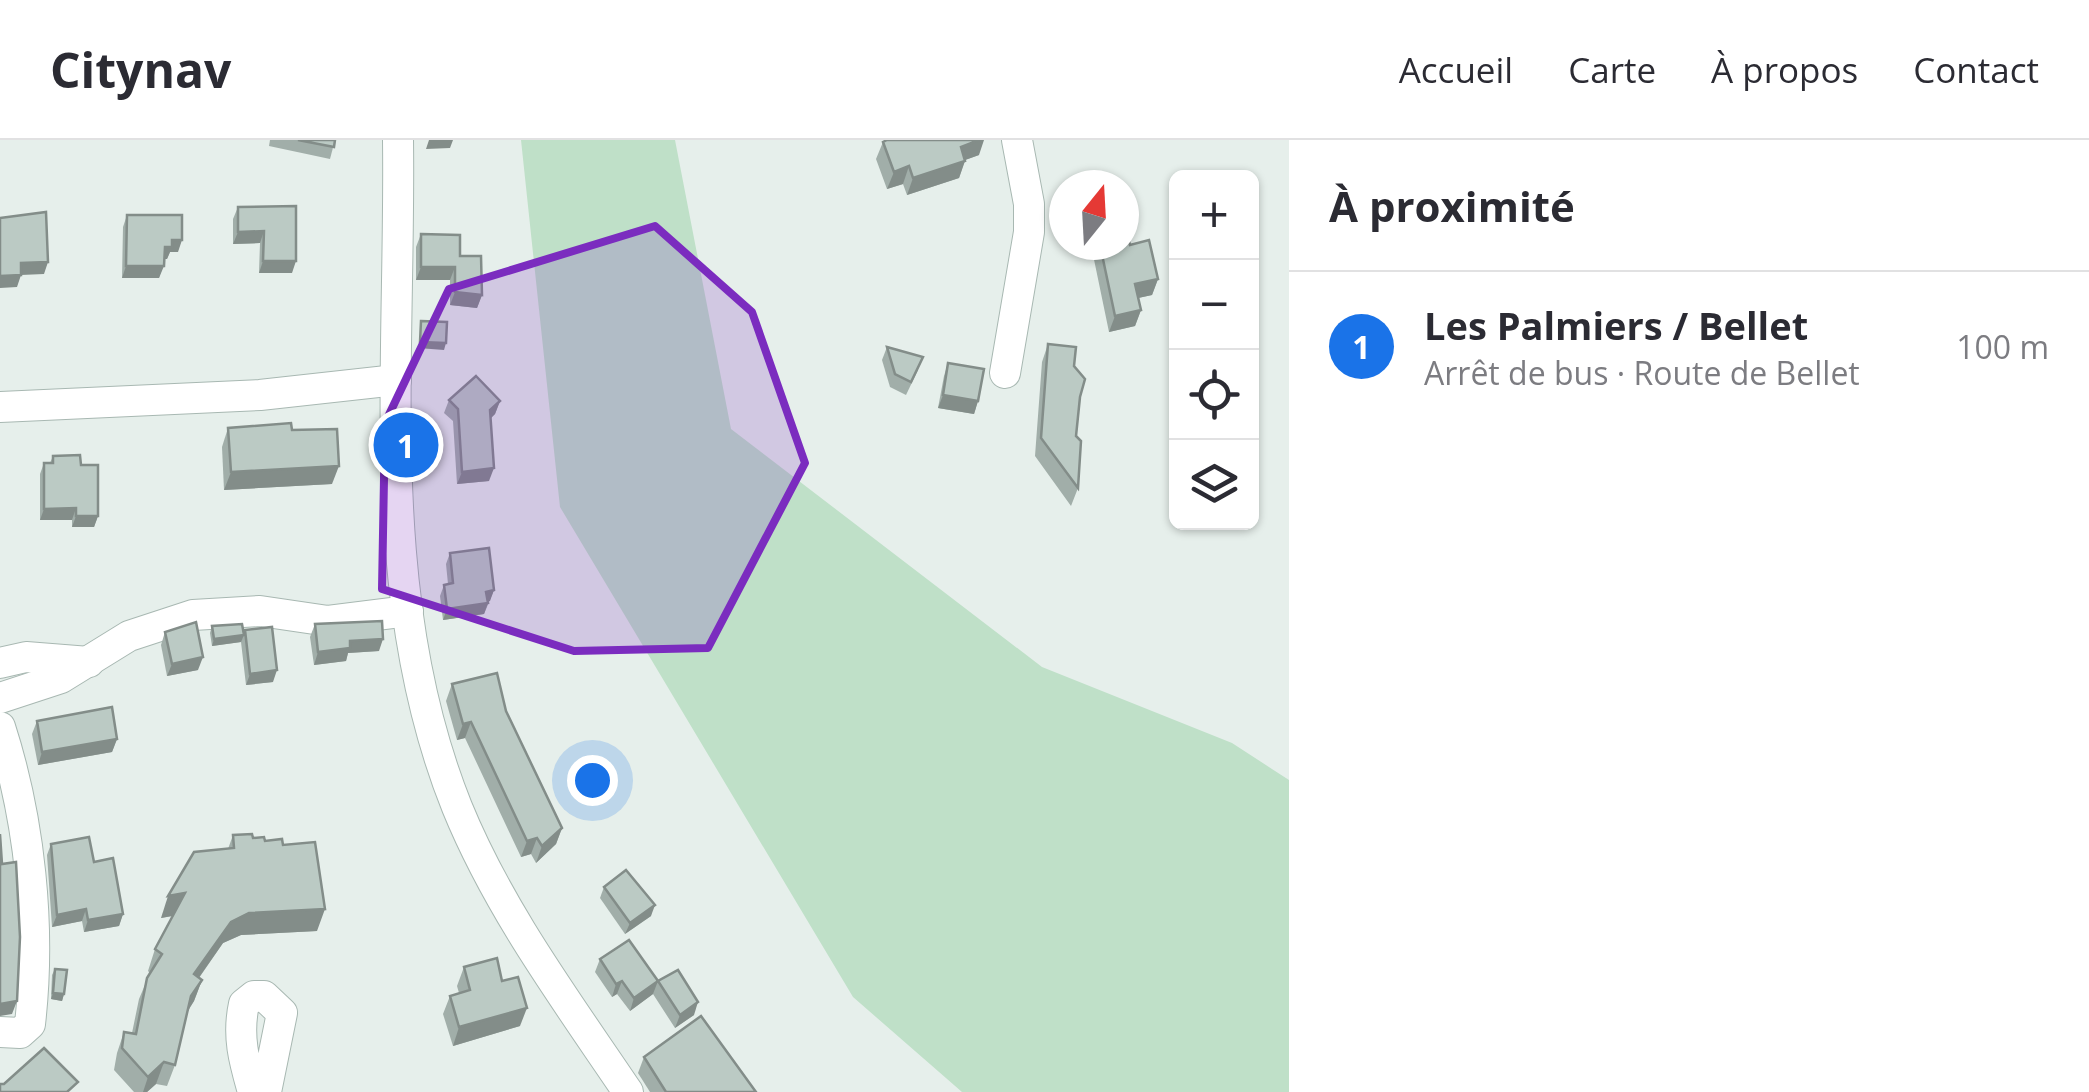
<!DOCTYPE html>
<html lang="fr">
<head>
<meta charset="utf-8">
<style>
  body { margin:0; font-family:"Open Sans",sans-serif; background:#f2f2f3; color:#2b2b33 }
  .controls { position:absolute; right:30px; top:30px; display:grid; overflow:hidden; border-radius:15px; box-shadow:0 2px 8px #0004 }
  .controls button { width:90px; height:90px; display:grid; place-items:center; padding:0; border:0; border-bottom:2px solid #e1e1e2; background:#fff; color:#2b2b33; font:50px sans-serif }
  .compass { position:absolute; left:1049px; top:30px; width:90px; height:90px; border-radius:50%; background:#fff; box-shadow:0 2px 8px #0004; rotate:18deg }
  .you { position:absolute; left:592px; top:640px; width:35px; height:35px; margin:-25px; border:8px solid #fff; border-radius:50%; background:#1a73e8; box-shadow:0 0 0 15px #1a73e833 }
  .badge { display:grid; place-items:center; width:65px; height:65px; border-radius:50%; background:#1a73e8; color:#fff; font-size:32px; font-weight:700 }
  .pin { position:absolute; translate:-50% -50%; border:5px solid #fff; box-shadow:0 2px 10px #0006 }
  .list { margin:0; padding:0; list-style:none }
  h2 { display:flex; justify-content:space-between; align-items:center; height:130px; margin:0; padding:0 40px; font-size:42px }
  h2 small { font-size:32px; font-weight:400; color:#7c7c81 }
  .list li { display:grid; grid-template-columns:65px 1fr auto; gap:30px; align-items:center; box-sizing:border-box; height:150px; padding:0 40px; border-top:2px solid #e1e1e2 }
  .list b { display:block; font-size:38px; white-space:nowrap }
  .list p { margin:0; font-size:32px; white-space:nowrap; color:#7c7c81 }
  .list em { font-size:32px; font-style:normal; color:#7c7c81 }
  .icon { flex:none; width:55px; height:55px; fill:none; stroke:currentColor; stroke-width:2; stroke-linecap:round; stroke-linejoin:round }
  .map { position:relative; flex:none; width:1289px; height:952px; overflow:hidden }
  header { display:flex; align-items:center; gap:60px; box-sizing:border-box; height:140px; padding:0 50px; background:#fff; border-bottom:2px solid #e1e1e2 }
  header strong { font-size:48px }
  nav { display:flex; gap:55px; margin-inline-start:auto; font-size:35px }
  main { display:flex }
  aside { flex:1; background:#fff }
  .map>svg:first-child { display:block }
  .green { fill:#bfe0c8 }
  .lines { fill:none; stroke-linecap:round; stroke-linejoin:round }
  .minor-casing { stroke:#a8b8b2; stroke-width:32 }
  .minor { stroke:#fff; stroke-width:30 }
  .wall { fill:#a1aea9 }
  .shaded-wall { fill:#838d89 }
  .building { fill:#bbcac4; stroke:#838d89; stroke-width:2.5 }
  .marked { fill:#7b2cbf; fill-opacity:0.2; stroke:#7b2cbf; stroke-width:8; stroke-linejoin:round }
</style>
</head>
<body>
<header>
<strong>Citynav</strong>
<nav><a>Accueil</a><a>Carte</a><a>À propos</a><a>Contact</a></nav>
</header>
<main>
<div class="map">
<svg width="1289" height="952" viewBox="0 0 1289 952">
  <rect width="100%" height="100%" fill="#e6efeb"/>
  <polygon class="green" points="521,0 675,0 731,289 1042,527 1232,603 1289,640 1289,952 962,952 853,857 560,367"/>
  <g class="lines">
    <g class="minor-casing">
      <g id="minor">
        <path d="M398,0c3,222 -26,456 59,667 42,103 109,193 171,285"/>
        <polyline points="1005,233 1029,92 1029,64 1017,0"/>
        <polyline points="0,267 260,255 396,240"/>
        <polyline points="0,523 26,517 89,522"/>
        <polyline points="0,558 61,538 129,496 193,475 260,471 328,481 408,471"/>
        <path d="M0,587c30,93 41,200 30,297l-10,9 -20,-1"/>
        <path d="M253,952c-9,-31 -16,-56 -9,-88l10,-8h10l18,17 -16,79"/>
      </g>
    </g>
    <use href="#minor" class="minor"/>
  </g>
  <g class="wall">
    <polygon points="270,0 335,0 330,19 269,6"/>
    <polygon points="883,2 979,15 965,20 959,38 907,55 903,44 887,49 876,19"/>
    <polygon points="296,66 292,133 259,133 260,103 233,104 233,79 238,67"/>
    <polygon points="127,75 178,112 170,112 167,119 164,119 159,138 122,138 123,87"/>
    <polygon points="421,94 460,116 482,155 477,168 450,165 450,140 416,140 416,107"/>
    <polygon points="1091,105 1130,105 1158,139 1152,155 1138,158 1141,170 1135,186 1109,192"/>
    <polygon points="1048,204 1074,226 1080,257 1076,296 1078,348 1071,366 1035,316 1042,222"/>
    <polygon points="887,207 918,230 906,255 890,247 882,220"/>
    <polygon points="948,223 978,261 974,274 938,268 944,236"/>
    <polygon points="449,260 500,261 495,274 491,278 489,341 457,344 453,281 444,273"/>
    <polygon points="228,288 292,290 332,344 224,350 222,307"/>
    <polygon points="53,316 81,325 98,376 94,387 72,387 72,380 40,380 40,334 44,323 50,323"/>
    <polygon points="450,413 494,450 484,474 443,480 440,456 444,445 448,444 446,424"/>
    <polygon points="315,484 379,511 348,513 346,521 314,525 310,497"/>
    <polygon points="212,486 244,495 245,490 273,542 246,545 241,502 212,506 210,493"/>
    <polygon points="165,492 198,530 167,536 161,505"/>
    <polygon points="452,544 506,571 562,688 556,704 536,723 531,714 521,717 465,598 457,600 446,561"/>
    <polygon points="37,581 117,599 112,612 38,625 32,594"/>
    <polygon points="233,695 253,698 283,705 317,791 241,795 223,803 199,838 202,840 194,861 188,871 175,925 167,946 156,944 147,952 134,952 114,930 117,913 124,892 132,893 139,859 150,833 148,831 155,809 173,776 161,778 228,709"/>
    <polygon points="51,704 94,722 123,774 119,786 84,792 82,781 52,787 47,715"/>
    <polygon points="604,747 651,776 625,794 600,758"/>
    <polygon points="600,819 658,841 694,875 675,888 653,854 630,871 617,854 612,857 595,832"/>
    <polygon points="464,827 502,841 520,886 453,906 443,874 450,856 459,853 457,846"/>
    <polygon points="55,829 64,854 62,861 51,859 52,835"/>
    <polygon points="644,917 756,952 650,952 638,933"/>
  </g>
  <g class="shaded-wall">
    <polygon points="429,0 453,0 450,8 426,9"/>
    <polygon points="979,0 984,0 979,15 954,24 961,7"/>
    <polygon points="965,21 959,38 907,55 913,38"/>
    <polygon points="909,26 903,44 887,49 894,32"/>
    <polygon points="264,91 260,103 233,104 238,92"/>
    <polygon points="172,100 182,100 178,112 170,112 167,119 160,119 165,107"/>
    <polygon points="263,121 296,121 292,133 259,133"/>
    <polygon points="48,122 44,134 21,135 17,147 0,148 0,136 21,123"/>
    <polygon points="126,126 164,126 159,138 122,138"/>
    <polygon points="421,127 455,127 450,140 416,140"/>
    <polygon points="1158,139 1152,155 1129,160 1135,144"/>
    <polygon points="455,152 482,155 477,168 450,165"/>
    <polygon points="1141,170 1135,186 1109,192 1115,176"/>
    <polygon points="420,202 446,203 444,210 418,208"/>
    <polygon points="943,255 978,261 974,274 938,268"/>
    <polygon points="500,261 495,274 486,283 490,270"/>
    <polygon points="339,326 332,344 224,350 231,332"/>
    <polygon points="494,328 489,341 457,344 462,332"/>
    <polygon points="76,368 72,380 40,380 44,369"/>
    <polygon points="76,376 98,376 94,387 72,387"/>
    <polygon points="494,450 490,461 482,463 486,452"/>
    <polygon points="488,463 484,474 443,480 447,469"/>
    <polygon points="244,495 241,502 212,506 214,499"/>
    <polygon points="383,499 379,511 348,513 346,521 314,525 318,512 350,501"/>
    <polygon points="203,517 198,530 167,536 172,524"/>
    <polygon points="277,530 273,542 246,545 250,534"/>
    <polygon points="471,582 465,598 457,600 463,584"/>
    <polygon points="117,599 112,612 38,625 42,612"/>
    <polygon points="562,688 556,704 536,723 542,706"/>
    <polygon points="537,698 531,714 521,717 527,701"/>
    <polygon points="185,753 177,775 161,778 168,756"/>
    <polygon points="655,765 651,776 625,794 630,783"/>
    <polygon points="86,769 82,781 52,787 57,775"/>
    <polygon points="325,769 317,791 241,795 223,803 186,856 194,834 231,782 249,773"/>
    <polygon points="123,774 119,786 84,792 88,780"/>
    <polygon points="202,840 194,861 183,878 191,856"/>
    <polygon points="622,841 617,854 612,857 616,844"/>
    <polygon points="658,841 653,854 630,871 634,858"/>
    <polygon points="53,853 64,854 62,861 51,859"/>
    <polygon points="17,861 12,874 0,876 0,864"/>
    <polygon points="698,862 694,875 675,888 680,875"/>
    <polygon points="527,868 520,886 453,906 459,887"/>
    <polygon points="164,922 156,944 147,952 143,952 148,937"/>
  </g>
  <g class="building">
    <polygon points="298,0 335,0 334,7"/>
    <polygon points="887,0 979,0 961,7 965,21 913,38 909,26 894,32 883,2"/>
    <polygon points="296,66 296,121 263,121 264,91 238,92 238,67"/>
    <polygon points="46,72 48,122 21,123 21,135 0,136 0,78"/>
    <polygon points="127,75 182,75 182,100 172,100 172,107 165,107 164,126 126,126"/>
    <polygon points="1124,81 1130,105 1149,100 1158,139 1135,144 1141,170 1115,176 1100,105 1124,105"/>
    <polygon points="421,94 460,95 460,116 481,116 482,155 455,152 455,127 421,127"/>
    <polygon points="421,181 447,182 446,203 420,202"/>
    <polygon points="1048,204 1076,207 1074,226 1085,239 1080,257 1076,296 1081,301 1078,348 1041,298"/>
    <polygon points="887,207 923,217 911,242 895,234"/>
    <polygon points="948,223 984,229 978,261 943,255"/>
    <polygon points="476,236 500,261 490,270 494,328 462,332 458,269 449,260"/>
    <polygon points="291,283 292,290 337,289 339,326 231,332 228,288"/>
    <polygon points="80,315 81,325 98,325 98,376 76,376 76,368 44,369 44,323 53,323 53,316"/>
    <polygon points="489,408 494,450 486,452 488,463 447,469 444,445 453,443 450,413"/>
    <polygon points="382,481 383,499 350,501 350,508 318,512 315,484"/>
    <polygon points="196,482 203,517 172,524 165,492"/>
    <polygon points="242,484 244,495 214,499 212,486"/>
    <polygon points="272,487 277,530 250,534 245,490"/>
    <polygon points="497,533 506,571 562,688 542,706 537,698 527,701 471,582 463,584 452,544"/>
    <polygon points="112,567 117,599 42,612 37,581"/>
    <polygon points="0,694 2,724 16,722 20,797 17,861 0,864"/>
    <polygon points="252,694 253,698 264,697 265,701 282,699 283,705 315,702 325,769 249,773 231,782 194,834 202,840 191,856 175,925 164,922 148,937 122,908 124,892 136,894 147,838 162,814 155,809 185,753 168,756 194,712 234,708 233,695"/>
    <polygon points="89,697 94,722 113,718 123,774 88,780 86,769 57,775 51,704"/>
    <polygon points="626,730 655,765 630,783 604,747"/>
    <polygon points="629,800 658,841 634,858 622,841 616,844 600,819"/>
    <polygon points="497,818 502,841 518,837 527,868 459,887 450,856 470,850 464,827"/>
    <polygon points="55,829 67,830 64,854 53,853"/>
    <polygon points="678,830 698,862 680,875 658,841"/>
    <polygon points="701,876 756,952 666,952 644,917"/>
    <polygon points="44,908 78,942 67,952 0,952 0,944 4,944"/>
  </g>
  <path class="marked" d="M655,86l97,86 53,151 -97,185 -134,3 -192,-62 3,-166 64,-134z"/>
</svg>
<div class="controls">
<button>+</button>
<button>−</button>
<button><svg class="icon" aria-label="locate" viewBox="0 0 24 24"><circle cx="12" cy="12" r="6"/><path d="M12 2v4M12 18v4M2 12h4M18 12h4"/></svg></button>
<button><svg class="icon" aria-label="layers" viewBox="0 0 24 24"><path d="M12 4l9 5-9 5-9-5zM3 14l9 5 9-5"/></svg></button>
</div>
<svg class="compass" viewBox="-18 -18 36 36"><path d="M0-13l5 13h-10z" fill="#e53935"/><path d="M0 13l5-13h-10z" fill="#7c7c81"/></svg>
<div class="you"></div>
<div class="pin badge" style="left:406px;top:305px">1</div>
</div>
<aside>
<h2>À proximité<small></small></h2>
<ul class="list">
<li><span class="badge">1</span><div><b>Les Palmiers / Bellet</b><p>Arrêt de bus · Route de Bellet</p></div><em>100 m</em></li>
</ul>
</aside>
</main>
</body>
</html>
